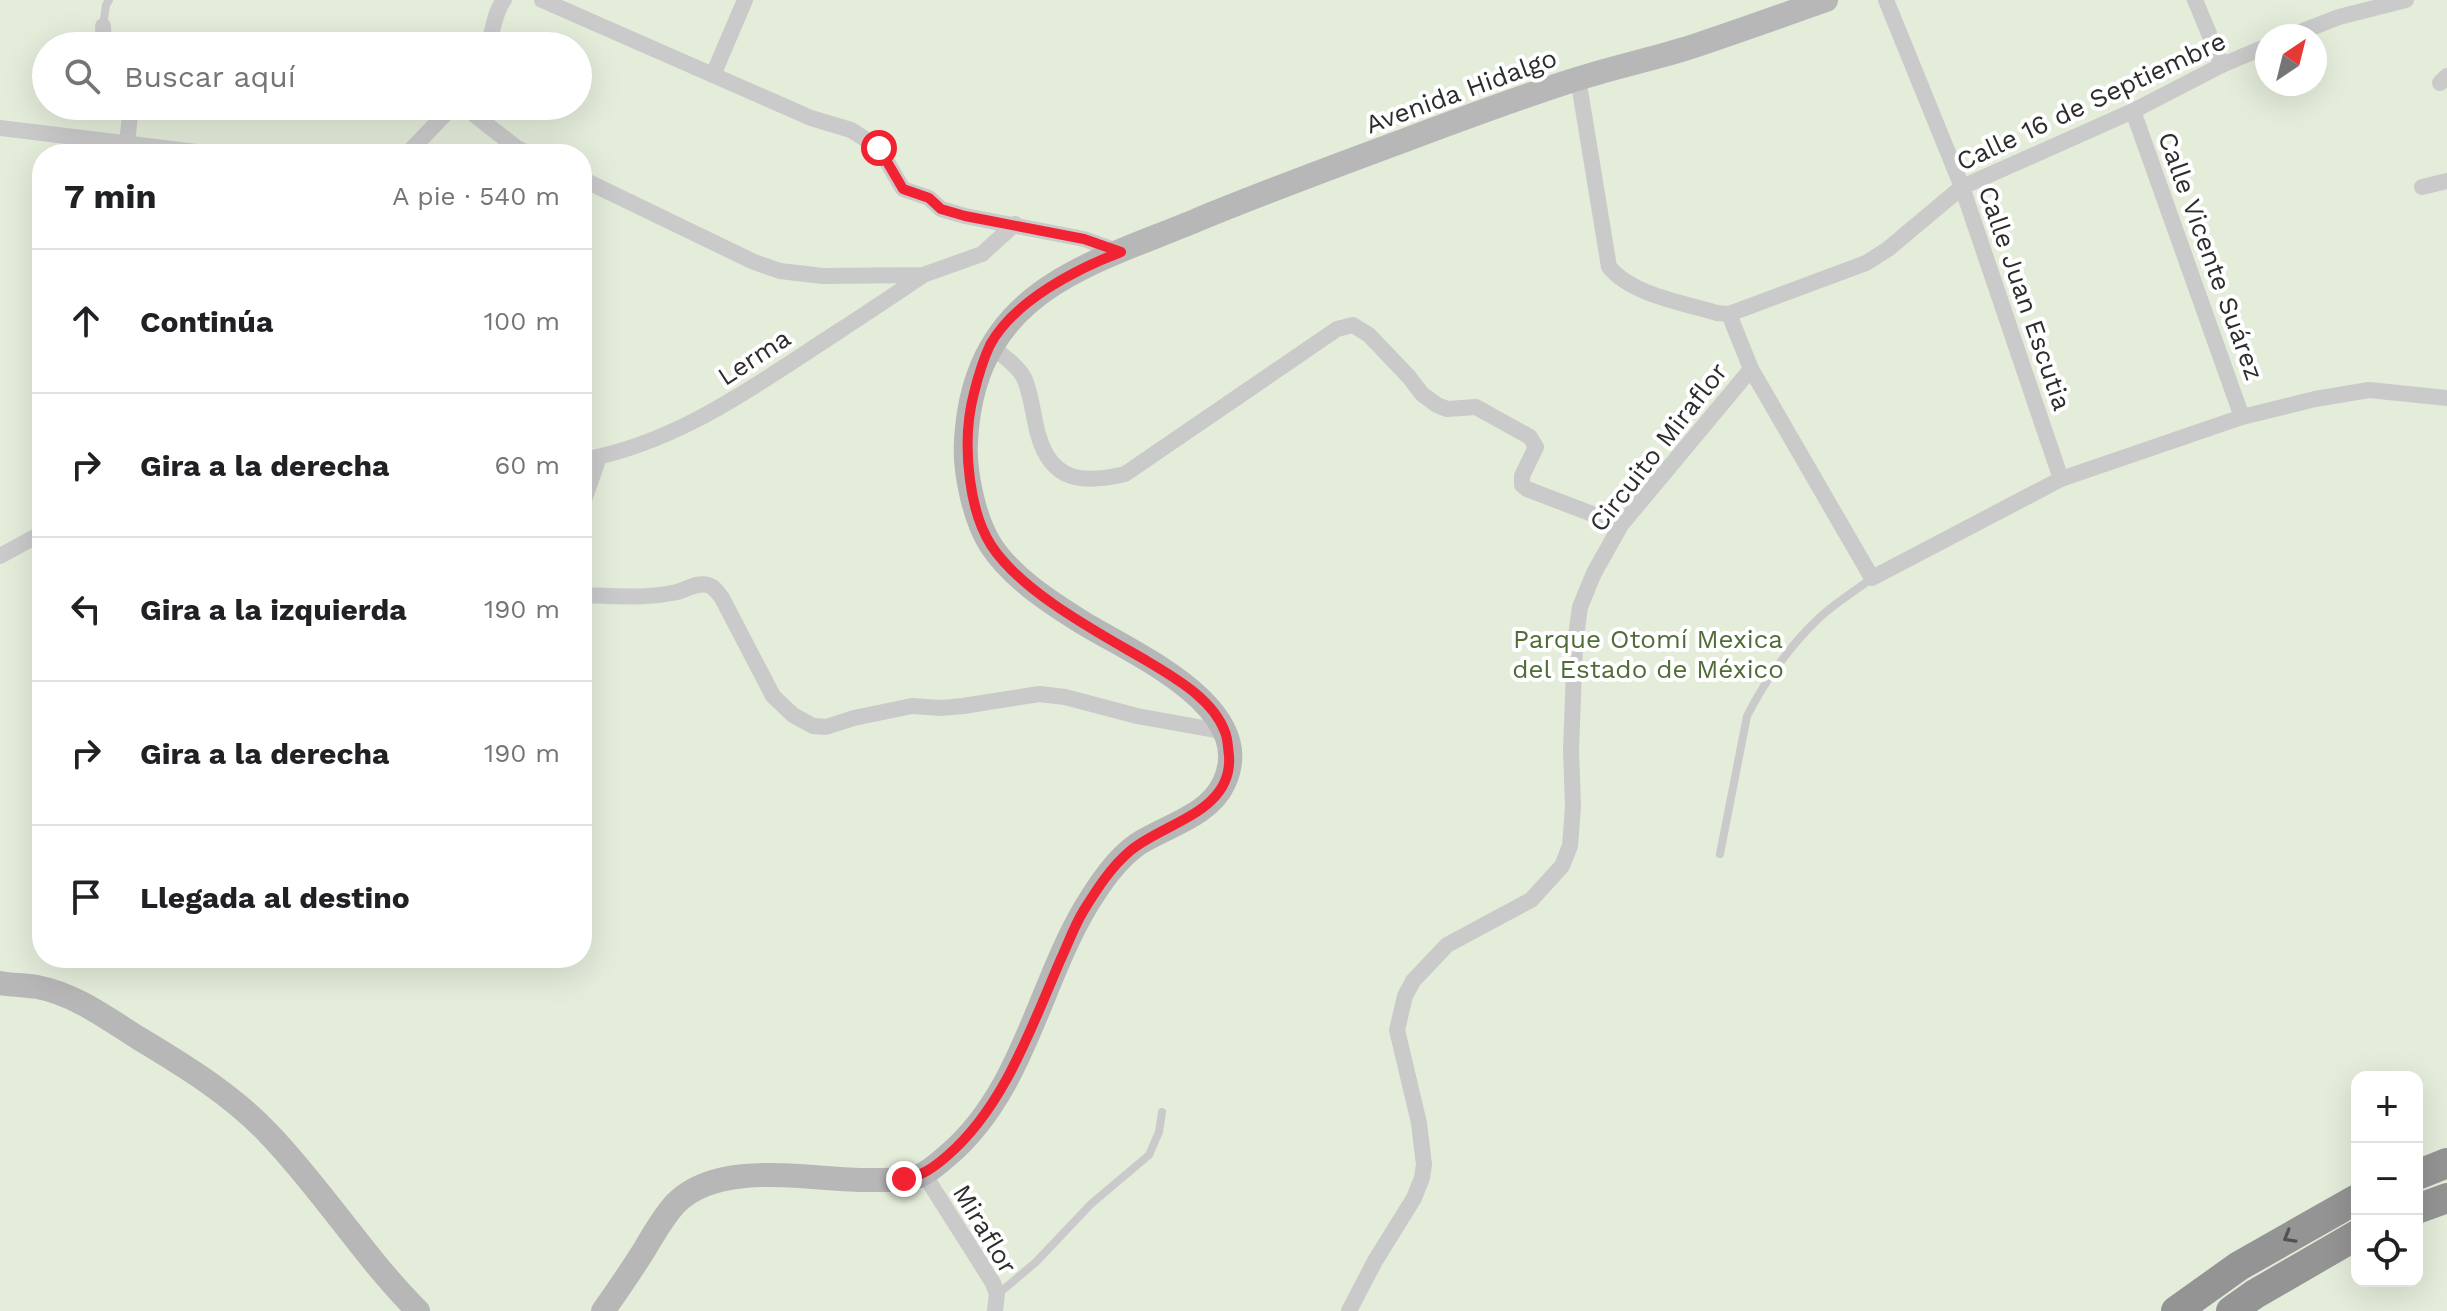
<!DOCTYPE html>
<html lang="es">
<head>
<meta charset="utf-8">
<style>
  body { margin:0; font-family:"Work Sans",sans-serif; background:#f2f2f2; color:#202124 }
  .controls { position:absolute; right:24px; bottom:24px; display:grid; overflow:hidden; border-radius:16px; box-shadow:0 8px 32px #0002 }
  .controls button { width:72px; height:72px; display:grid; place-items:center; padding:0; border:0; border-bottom:2px solid #e0e0e0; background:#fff; color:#202124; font:40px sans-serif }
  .compass { position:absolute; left:2255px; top:24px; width:72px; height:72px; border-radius:50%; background:#fff; box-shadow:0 8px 32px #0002; rotate:35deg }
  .stop { position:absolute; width:24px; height:24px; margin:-18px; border:6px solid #f12332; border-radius:50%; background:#fff }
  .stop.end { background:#f12332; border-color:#fff; box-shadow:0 2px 8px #0008 }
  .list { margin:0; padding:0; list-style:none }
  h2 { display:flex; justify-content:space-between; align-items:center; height:104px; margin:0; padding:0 32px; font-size:34px }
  h2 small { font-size:26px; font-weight:400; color:#757577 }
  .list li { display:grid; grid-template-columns:52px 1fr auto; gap:24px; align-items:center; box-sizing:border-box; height:144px; padding:0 32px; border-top:2px solid #e0e0e0 }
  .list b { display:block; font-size:30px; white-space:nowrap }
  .list em { font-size:26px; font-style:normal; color:#757577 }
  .icon { flex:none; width:44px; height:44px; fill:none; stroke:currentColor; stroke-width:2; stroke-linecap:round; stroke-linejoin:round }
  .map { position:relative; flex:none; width:2447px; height:1311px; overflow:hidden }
  .search { position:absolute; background:#fff; box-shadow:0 8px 32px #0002; left:32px; top:32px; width:560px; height:88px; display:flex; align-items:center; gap:20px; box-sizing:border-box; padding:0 28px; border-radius:44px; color:#757577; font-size:30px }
  .panel { position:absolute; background:#fff; box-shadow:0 8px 32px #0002; left:32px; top:144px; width:560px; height:824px; border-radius:32px }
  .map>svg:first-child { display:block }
  .green { fill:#e4ecda; fill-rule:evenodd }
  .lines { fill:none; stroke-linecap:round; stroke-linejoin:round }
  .service { stroke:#cacaca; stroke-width:8 }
  .minor { stroke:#cacaca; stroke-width:16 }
  .secondary { stroke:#b7b7b7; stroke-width:24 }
  .motorway { stroke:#949494; stroke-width:30 }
  .oneway { stroke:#515151 }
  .route { stroke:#f12332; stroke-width:10 }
  .labels { text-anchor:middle; stroke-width:8; stroke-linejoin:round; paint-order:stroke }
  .street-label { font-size:26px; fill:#2d2d2d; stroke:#fff }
  .park-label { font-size:26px; fill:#506c38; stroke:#fff }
</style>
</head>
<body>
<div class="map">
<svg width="2447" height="1311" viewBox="0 0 2447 1311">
  <rect width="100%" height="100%" fill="#fff"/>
  <path class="green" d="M0,0h2447v1311h-2447zM2267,36h48v48h-48zM46,46h532v60h-532zM42,154h540v804h-540zM2357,1077h60v204h-60z"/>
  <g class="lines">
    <g class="service">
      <polyline points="103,26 106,5 109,0"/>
      <path d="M1720,854l27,-138c18,-35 41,-68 70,-96 16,-16 37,-28 55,-42"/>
      <polyline points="998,1294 1036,1262 1091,1204 1149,1155 1159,1132 1162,1112"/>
    </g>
    <g class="minor">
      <polyline points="542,0 811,118 851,130 879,148 903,189 929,198 941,209 965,216 1084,239 1120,252"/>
      <polyline points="1886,0 1962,187 2061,479"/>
      <polyline points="2195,0 2222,65"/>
      <polyline points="103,26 104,46"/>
      <polyline points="2290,36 2339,17 2406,0"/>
      <path d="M487,46c7,-15 7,-34 17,-46"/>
      <polyline points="713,75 745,0"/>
      <path d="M1578,78l31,189c23,28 75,36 108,46l12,1 22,55 121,209 189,-99 181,-62 73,-18 54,-9 78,8"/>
      <polyline points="2440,83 2447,76"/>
      <polyline points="463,106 517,148 529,154"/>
      <polyline points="2133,111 2242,417"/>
      <polyline points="0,128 213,154"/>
      <polyline points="127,143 131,106"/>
      <polyline points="407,154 453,106"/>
      <polyline points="582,179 754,262 780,271 823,276 923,275 982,254 1015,224"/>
      <polyline points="2422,187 2447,181"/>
      <polyline points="1729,314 1866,263 1888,249 1962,187 2133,111 2222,65 2267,46"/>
      <path d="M990,346c12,9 29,20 35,34 7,18 8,36 13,54 13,48 45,50 87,40l212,-145 16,-4 16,10 40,42 13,17 15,11 10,4 29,-2 54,30 6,10 -14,29v9l5,4 94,36"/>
      <path d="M582,460c81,-14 149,-58 216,-102 41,-27 83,-54 124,-82"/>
      <polyline points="582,506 599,457"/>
      <polyline points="0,556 42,533"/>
      <path d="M582,595c32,1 64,4 95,-3 11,-3 20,-10 31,-7 7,2 10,8 14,13l51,98 20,19 20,11 13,1 28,-9 58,-12 29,2 22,-2 76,-12 26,3 72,19 89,16"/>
      <polyline points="924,1174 993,1283 997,1294 995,1311"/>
      <polyline points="1349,1311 1375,1261 1414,1198 1422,1178 1424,1165 1419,1123 1397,1030 1405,996 1413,981 1447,945 1531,900 1562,866 1570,846 1573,806 1571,749 1575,644 1580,607 1594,573 1621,525 1751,369"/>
    </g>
    <g class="secondary">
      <path d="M0,983c12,2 25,2 37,4 38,7 71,32 103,52 45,27 92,56 128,94 54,56 95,123 150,178"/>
      <path d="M603,1311c14,-19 27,-39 40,-59 10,-17 20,-35 33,-49 45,-45 137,-22 195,-23 15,0 33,1 48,-4 10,-4 20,-13 28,-20 75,-63 91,-168 138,-248 14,-23 31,-49 53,-64 28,-18 71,-28 86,-61 36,-77 -95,-131 -144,-162 -32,-20 -70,-45 -90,-77 -16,-26 -26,-73 -24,-103 3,-55 20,-101 61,-137 45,-40 116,-61 170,-84 70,-29 141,-55 211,-81 56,-21 112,-42 169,-60 37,-12 76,-20 114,-32 45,-15 90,-31 135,-47"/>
    </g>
    <g class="motorway">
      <polyline points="2417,1175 2447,1163"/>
      <polyline points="2417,1209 2447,1198"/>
      <polyline points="2176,1311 2239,1266 2357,1199"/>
      <polyline points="2231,1311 2255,1294 2357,1235"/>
    </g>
  </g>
  <defs><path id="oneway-chevron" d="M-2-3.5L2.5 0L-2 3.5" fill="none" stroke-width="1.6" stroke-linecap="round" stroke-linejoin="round" transform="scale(2)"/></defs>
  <use class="oneway" href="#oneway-chevron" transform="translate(2289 1237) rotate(150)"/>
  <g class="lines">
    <path class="route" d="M879,148l24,41 26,9 12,11 24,7 119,23 37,13c-45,17 -107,49 -131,93 -7,15 -12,32 -16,48 -8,30 -8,57 -4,87 3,23 9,46 21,65 30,47 108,88 156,116 28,17 66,38 78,71 3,7 3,17 4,24 4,56 -66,67 -99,95 -19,16 -33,38 -46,59 -10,16 -16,34 -24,51 -29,67 -56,146 -113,195 -14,12 -25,20 -43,23"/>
  </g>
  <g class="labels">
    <g class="street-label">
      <text transform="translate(1461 91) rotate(-20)" y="9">Avenida Hidalgo</text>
      <text transform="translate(2091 101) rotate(-25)" y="9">Calle 16 de Septiembre</text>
      <text transform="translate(2211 256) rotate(70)" y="9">Calle Vicente Suárez</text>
      <text transform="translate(2025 298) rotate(71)" y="9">Calle Juan Escutia</text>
      <text transform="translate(754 357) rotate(-33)" y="9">Lerma</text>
      <text transform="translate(1658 447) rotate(-52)" y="9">Circuito Miraflor</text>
      <text transform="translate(985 1229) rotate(59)" y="9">Miraflor</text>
    </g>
    <g class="park-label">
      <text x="1648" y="648">Parque Otomí Mexica<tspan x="1648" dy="30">del Estado de México</tspan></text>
    </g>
  </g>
</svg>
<div class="controls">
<button>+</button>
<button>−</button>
<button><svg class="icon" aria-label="locate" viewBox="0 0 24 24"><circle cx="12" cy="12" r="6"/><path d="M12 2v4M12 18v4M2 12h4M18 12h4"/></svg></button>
</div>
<svg class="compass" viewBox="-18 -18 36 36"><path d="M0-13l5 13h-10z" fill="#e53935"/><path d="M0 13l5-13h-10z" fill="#757577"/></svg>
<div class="stop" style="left:879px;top:148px"></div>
<div class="stop end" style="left:904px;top:1179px"></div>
<div class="search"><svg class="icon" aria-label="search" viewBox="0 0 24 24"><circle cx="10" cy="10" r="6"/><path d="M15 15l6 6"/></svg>Buscar aquí</div>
<section class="panel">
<h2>7 min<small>A pie · 540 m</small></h2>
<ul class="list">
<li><svg class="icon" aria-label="ahead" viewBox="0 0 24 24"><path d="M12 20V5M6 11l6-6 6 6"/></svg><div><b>Continúa</b></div><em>100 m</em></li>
<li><svg class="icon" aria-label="right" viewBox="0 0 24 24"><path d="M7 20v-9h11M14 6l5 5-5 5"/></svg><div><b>Gira a la derecha</b></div><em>60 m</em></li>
<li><svg class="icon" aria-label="left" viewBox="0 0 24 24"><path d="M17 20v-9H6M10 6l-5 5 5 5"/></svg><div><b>Gira a la izquierda</b></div><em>190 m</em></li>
<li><svg class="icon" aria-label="right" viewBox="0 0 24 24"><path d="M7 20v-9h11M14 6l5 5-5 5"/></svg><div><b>Gira a la derecha</b></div><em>190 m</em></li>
<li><svg class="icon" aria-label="arrive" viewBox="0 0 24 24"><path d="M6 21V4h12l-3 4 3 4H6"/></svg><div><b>Llegada al destino</b></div></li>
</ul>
</section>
</div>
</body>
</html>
